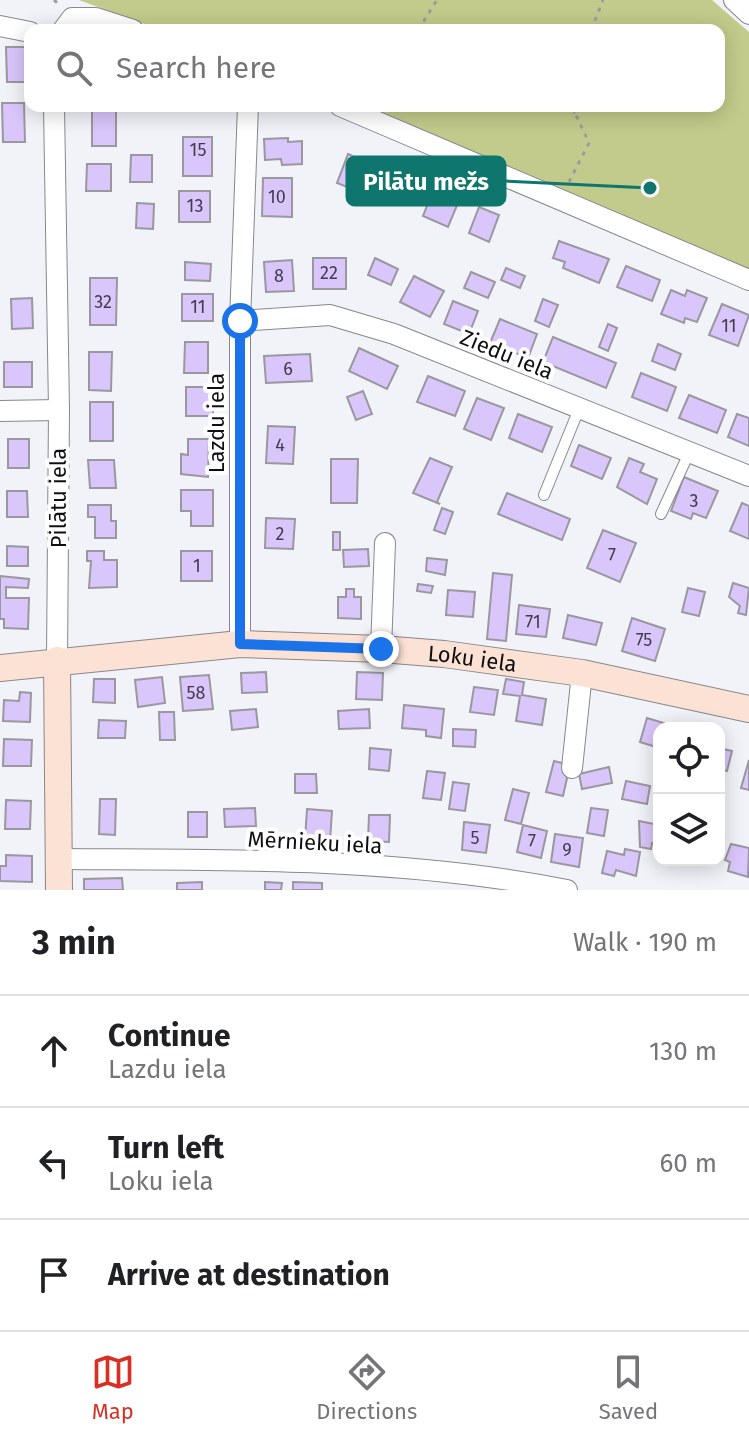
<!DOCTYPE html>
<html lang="en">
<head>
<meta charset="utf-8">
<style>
  body { margin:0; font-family:"Fira Sans",sans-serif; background:#f2f2f2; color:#202124 }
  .controls { position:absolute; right:24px; bottom:24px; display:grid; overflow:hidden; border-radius:16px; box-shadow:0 4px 20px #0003 }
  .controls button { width:72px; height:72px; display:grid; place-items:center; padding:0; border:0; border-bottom:2px solid #e0e0e0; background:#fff; color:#202124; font:40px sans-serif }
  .stop { position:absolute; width:24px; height:24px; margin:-18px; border:6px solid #1a73e8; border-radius:50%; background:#fff }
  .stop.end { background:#1a73e8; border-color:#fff; box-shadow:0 2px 8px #0008 }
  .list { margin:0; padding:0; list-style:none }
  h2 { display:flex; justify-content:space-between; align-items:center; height:104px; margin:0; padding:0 32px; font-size:34px }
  h2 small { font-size:26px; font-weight:400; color:#757577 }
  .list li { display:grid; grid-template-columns:52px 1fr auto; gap:24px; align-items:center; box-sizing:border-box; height:112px; padding:0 32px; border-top:2px solid #e0e0e0 }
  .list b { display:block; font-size:30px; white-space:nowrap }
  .list p { margin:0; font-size:26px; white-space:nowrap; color:#757577 }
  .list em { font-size:26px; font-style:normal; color:#757577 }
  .icon { flex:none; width:44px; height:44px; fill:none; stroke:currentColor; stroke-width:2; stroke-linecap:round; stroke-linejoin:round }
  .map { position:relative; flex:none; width:749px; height:890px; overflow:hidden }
  .search { position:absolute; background:#fff; box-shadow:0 4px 20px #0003; left:24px; right:24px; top:24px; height:88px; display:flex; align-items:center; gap:20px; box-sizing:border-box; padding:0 28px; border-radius:16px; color:#757577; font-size:30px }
  .sheet { height:440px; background:#fff }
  nav { display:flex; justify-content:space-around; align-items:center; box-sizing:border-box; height:112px; border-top:2px solid #e0e0e0; background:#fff; font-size:22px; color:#757577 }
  nav a { display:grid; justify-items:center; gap:4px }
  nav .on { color:#d93025 }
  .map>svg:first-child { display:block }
  .green { fill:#c2cb8b }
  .building { fill:#d9c6fb; stroke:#9a989e; stroke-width:2 }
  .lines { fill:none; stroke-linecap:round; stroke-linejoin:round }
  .lane-casing { stroke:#87888d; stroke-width:12 }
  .street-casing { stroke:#87888d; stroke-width:22 }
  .secondary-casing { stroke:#87888d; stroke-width:28 }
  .path { stroke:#9c9da1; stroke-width:3; stroke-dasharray:4 6; stroke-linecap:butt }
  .lane { stroke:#fff; stroke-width:10 }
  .street { stroke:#fff; stroke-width:20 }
  .secondary { stroke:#fce2d5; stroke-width:26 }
  .route { stroke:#1a73e8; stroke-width:10 }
  .labels { text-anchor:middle; stroke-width:8; stroke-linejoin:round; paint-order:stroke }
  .number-label { font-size:18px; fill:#423d4c }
  .street-label { font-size:22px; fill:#0f0f11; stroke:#fff }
  .leader { fill:none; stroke:#0f766e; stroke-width:3 }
  .callout-dot { fill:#0f766e; stroke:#fff; stroke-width:3 }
  .callout { fill:#0f766e; stroke:#0f766e; stroke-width:3 }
  .callout-label { font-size:24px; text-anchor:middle; font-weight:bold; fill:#fff }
</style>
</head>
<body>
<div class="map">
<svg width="749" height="890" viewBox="0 0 749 890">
  <rect width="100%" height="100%" fill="#f2f3f9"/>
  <polygon class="green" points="79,0 712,0 749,32 749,270 354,106 719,106 719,30 161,30"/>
  <g class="building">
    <polygon points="6,47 28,47 29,82 7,82"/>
    <polygon points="2,103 24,103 25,142 3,142"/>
    <rect x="92" y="111" width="24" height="35"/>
    <rect x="183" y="137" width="29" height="39"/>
    <polygon points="288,138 288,142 302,141 302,164 282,165 281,159 265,160 264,139"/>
    <polygon points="348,154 369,163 357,191 337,183"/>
    <polygon points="131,155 152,155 152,182 130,182"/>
    <polygon points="87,164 111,164 111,191 86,191"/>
    <polygon points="263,178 292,178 292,217 262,216"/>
    <polygon points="434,188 460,198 448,227 423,216"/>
    <rect x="179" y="191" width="31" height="31"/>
    <polygon points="137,203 154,204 153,229 136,228"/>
    <polygon points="479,207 499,215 489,242 469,233"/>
    <polygon points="559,241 609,259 599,283 563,268 565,262 553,258"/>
    <rect x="313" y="258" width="33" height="31"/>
    <polygon points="375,258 398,269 391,285 368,275"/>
    <polygon points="292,260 294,291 266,292 264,262"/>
    <polygon points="185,262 211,264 210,281 185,280"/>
    <polygon points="626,266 660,280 652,301 617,287"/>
    <polygon points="506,268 525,276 520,288 501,280"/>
    <polygon points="471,272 495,282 488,298 464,288"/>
    <polygon points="414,276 444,291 430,317 400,302"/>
    <polygon points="90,278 117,278 116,325 90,325"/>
    <polygon points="671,290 685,296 687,290 707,298 697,322 685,318 684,323 661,314"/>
    <rect x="182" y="294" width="31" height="27"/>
    <polygon points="32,298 33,328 12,329 11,299"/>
    <polygon points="543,299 558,305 549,327 535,321"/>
    <polygon points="453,301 478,311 469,334 444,324"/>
    <polygon points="722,304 749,315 738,346 709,335"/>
    <polygon points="500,319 537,334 528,358 490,343"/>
    <polygon points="608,324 617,328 608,351 599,347"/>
    <polygon points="553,337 616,363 606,388 543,362"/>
    <polygon points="185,342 208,342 208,373 184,373"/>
    <polygon points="658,344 681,354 675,370 652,361"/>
    <polygon points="359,348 398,366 387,389 349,371"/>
    <polygon points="89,352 112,352 111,391 89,390"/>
    <polygon points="310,354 312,381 266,383 264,356"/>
    <rect x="4" y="362" width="28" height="25"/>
    <polygon points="641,373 676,387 667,411 632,397"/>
    <polygon points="428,376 465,391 455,416 417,402"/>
    <rect x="186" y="387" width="27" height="29"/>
    <polygon points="363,391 372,414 356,420 347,397"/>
    <polygon points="689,395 726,410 717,433 679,418"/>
    <polygon points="477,398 504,408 491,440 464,429"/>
    <rect x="90" y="402" width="23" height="39"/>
    <polygon points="518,414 552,427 542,452 509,438"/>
    <polygon points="737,414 749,418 749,446 728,437"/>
    <polygon points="268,426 295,427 293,464 266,463"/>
    <rect x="8" y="439" width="21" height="29"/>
    <polygon points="188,439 209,439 208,477 181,474 181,454 188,455"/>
    <polygon points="579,445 611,458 602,479 571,466"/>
    <polygon points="430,458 452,467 437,502 440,504 413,493"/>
    <polygon points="629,458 644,464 640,472 657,479 647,504 617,487"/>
    <polygon points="331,459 358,459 357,503 331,503"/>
    <polygon points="88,460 114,460 116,488 90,488"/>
    <polygon points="684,477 718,491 706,518 693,513 691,519 671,511"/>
    <polygon points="181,490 213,490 213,526 191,526 191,511 181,511"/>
    <polygon points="7,491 27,491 28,517 7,517"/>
    <polygon points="507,493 570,519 562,540 498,514"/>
    <polygon points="742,503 749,506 749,539 730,531"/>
    <polygon points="88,505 111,505 111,521 116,521 116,538 95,538 95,517 88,517"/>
    <polygon points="442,508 453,512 445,534 434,530"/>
    <polygon points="266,518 295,519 293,549 265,548"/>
    <polygon points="603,530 636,543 620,582 587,568"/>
    <rect x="333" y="532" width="7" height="18"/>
    <polygon points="7,546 28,547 28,566 7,566"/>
    <polygon points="368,549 369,566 344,567 343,550"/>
    <polygon points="87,551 104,551 104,560 117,560 117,587 89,588 91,561 87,561"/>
    <rect x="181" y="551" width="31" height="30"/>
    <polygon points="427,558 447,560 445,575 426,571"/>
    <polygon points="493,573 512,575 506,641 487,639"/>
    <polygon points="0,576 29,579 28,588 6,587 6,598 29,598 28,629 4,628 4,619 0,619"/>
    <polygon points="733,583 749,588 746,615 738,613 740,606 729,597"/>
    <polygon points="418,584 433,586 431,593 417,591"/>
    <polygon points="688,588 705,592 699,616 682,612"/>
    <polygon points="346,589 354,589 354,597 361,597 361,619 338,618 338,597 346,597"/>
    <polygon points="448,590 475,592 473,617 446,615"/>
    <polygon points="519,605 550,609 546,637 516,634"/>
    <polygon points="568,615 602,623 596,645 563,638"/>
    <polygon points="632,618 665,629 655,661 622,651"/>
    <polygon points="266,672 267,692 242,693 241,673"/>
    <polygon points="357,672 383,673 382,700 356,699"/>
    <polygon points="209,675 213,709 183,711 180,677"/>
    <polygon points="162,677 165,703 138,707 135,680"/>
    <polygon points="94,679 115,679 115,703 93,702"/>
    <polygon points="506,679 524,682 522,695 546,699 542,725 516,721 520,696 503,694"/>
    <polygon points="474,687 498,690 494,715 470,712"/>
    <polygon points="20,692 31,693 30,722 3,721 4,700 19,701"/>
    <polygon points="404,705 444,709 441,738 426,736 426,730 402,728"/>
    <polygon points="256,709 258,727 232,730 230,711"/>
    <polygon points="369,709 370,728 339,729 338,711"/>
    <polygon points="159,712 174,712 175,740 160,740"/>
    <polygon points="647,718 680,728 659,728 659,748 640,742"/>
    <polygon points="99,720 126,721 125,738 98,738"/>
    <polygon points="453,729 476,730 475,747 453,746"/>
    <polygon points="4,739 32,740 31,766 3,766"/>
    <polygon points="370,748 391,750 389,771 369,769"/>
    <polygon points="719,748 732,751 727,771 719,769"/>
    <polygon points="749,760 749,790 741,788"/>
    <polygon points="554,761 570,765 563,796 546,792"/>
    <polygon points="609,767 612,783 582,789 579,774"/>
    <polygon points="427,771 445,773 441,800 423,798"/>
    <polygon points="295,774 316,774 317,793 295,793"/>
    <polygon points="626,781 650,786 647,804 622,799"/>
    <polygon points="453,782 469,784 465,811 449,809"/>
    <polygon points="513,789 529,793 521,824 505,820"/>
    <polygon points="100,799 116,799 115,835 99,834"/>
    <polygon points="6,800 31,801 30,829 5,829"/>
    <polygon points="255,808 256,826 225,827 224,809"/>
    <polygon points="591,808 608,810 604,836 587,833"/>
    <polygon points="307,809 332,811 330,841 305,839"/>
    <rect x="188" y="812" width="19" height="25"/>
    <polygon points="369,815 390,815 389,842 368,841"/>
    <polygon points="639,821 659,825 656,844 652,843 651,849 640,847"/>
    <polygon points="464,822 490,825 486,853 462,850"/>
    <polygon points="523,825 547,831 541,858 517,852"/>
    <polygon points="555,834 583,838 579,867 551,862"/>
    <polygon points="731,844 749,848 748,877 728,871 730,862 725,860"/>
    <polygon points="625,849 640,852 636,876 616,870 614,876 602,873 607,851 624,855"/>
    <polygon points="6,855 32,856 32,882 0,881 0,866 6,866"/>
    <polygon points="122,878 123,890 84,890 84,879"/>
    <polygon points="202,882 202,890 177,890 177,883"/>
    <polygon points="265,882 282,883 281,890 265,890"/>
    <polygon points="293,882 322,883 322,890 293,890"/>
  </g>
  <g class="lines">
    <g class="lane-casing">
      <g id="lane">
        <polyline points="544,495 579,409"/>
        <polyline points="661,514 689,453"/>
      </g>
    </g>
    <g class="street-casing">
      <g id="street">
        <polyline points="734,0 749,14"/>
        <polyline points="0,26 30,32"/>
        <polyline points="63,30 72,18 96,18 133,30"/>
        <polyline points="54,106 59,410 57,660"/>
        <polyline points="340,106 749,280"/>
        <polyline points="240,321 330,315 394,334 749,476"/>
        <polyline points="0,411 59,410"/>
        <polyline points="240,644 240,321 248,106"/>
        <polyline points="381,649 385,543"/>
        <polyline points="572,768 582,673"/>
        <path d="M59,859c168,1 343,-2 508,31"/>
      </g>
    </g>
    <g class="secondary-casing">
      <g id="secondary">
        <polyline points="57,660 59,890"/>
        <path id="s1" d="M0,668l240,-24 141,5 63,5 138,19 167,36"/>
      </g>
    </g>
    <g class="path">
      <polyline points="54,0 61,6"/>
      <polyline points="418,30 437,0"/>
      <polyline points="591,30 603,0"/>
      <polyline points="566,106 575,113"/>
      <polyline points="569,182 589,143 575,113 576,106"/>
    </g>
    <use href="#lane" class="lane"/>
    <use href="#street" class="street"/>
    <use href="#secondary" class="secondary"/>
  </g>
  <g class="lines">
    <polyline class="route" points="240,321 240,644 381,649"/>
  </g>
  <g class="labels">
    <g class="number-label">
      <text x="198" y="156">15</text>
      <text x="277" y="203">10</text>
      <text x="195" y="212">13</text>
      <text x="329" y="279">22</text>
      <text x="279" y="282">8</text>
      <text x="103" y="308">32</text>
      <text x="198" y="313">11</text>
      <text x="729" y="332">11</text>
      <text x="288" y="375">6</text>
      <text x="280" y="451">4</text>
      <text x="694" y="507">3</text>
      <text x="280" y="540">2</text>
      <text x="612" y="561">7</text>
      <text x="197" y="572">1</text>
      <text x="533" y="628">71</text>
      <text x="644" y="646">75</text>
      <text x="196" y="699">58</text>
      <text x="475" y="844">5</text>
      <text x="532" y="847">7</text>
      <text x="567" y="856">9</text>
    </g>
    <g class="street-label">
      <text transform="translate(507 354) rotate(22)" y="8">Ziedu iela</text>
      <text transform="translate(216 423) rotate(-90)" y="8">Lazdu iela</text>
      <text transform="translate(58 498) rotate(-90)" y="8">Pilātu iela</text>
      <text dy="8" stroke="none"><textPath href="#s1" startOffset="474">Loku iela</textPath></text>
      <text transform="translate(315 842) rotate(3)" y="8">Mērnieku iela</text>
    </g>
  </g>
  <path class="leader" d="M650 188L505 181"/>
  <circle class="callout-dot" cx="650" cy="188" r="8"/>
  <rect class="callout" x="347" y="157" width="158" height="48" rx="8"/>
  <g class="callout-label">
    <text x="426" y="190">Pilātu mežs</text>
  </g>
</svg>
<div class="controls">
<button><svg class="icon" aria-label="locate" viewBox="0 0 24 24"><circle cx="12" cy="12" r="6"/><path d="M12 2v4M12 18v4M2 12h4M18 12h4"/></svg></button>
<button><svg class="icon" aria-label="layers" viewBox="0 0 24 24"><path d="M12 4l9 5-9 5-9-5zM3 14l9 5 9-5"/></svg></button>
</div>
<div class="stop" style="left:240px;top:321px"></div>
<div class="stop end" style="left:381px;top:649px"></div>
<div class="search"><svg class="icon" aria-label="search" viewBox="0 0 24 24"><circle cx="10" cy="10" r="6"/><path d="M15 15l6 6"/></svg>Search here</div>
</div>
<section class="sheet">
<h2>3 min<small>Walk · 190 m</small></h2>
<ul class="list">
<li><svg class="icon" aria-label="ahead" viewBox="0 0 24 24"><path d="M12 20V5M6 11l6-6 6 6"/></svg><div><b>Continue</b><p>Lazdu iela</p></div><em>130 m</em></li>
<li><svg class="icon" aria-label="left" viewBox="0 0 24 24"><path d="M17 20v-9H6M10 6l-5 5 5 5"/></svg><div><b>Turn left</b><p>Loku iela</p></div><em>60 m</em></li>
<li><svg class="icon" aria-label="arrive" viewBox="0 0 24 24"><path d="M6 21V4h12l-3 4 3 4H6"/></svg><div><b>Arrive at destination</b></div></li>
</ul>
</section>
<nav>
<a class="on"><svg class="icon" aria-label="map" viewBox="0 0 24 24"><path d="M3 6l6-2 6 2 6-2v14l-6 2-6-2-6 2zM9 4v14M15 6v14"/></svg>Map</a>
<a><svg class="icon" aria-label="directions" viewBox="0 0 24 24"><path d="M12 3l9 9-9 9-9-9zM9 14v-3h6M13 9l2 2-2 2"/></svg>Directions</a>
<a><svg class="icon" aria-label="saved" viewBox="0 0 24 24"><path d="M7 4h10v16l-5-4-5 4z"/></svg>Saved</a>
</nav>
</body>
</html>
